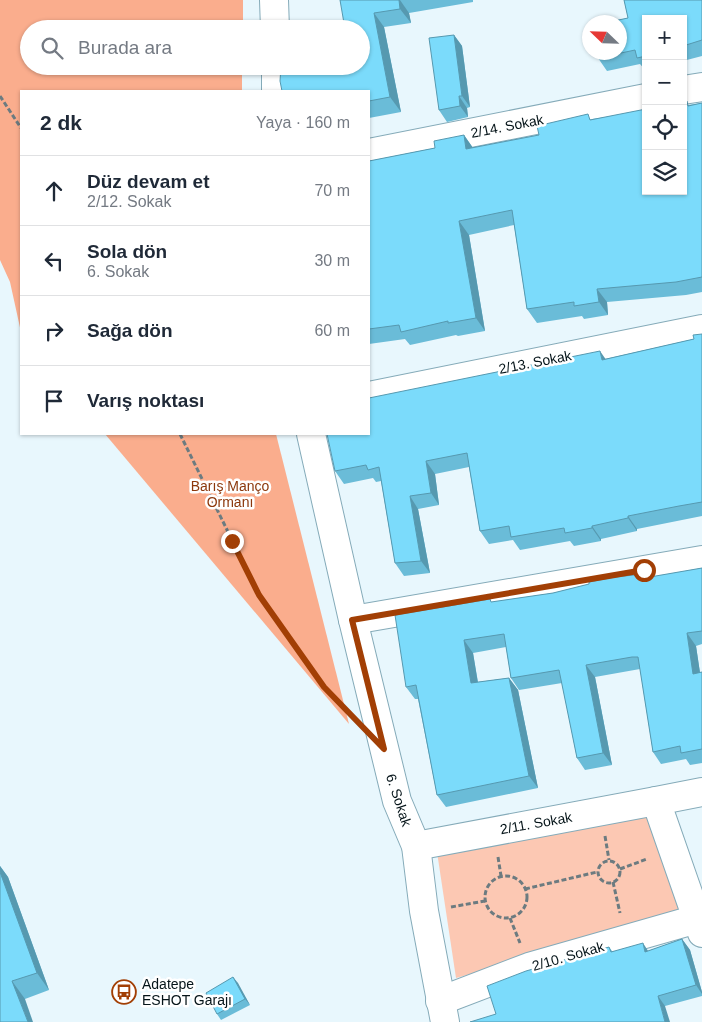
<!DOCTYPE html>
<html lang="tr">
<head>
<meta charset="utf-8">
<style>
  body { margin:0; font-family:Arial,sans-serif; background:#f6f6f7; color:#1f2937 }
  .controls { position:absolute; right:15px; top:15px; display:grid; overflow:hidden; border-radius:0px; box-shadow:0 1px 4px #0004 }
  .controls button { width:45px; height:45px; display:grid; place-items:center; padding:0; border:0; border-bottom:1px solid #e0e1e3; background:#fff; color:#1f2937; font:25px sans-serif }
  .compass { position:absolute; left:582px; top:15px; width:45px; height:45px; border-radius:50%; background:#fff; box-shadow:0 1px 4px #0004; rotate:293deg }
  .stop { position:absolute; width:15px; height:15px; margin:-11px; border:4px solid #a23f05; border-radius:50%; background:#fff }
  .stop.end { background:#a23f05; border-color:#fff; box-shadow:0 1px 5px #0008 }
  .list { margin:0; padding:0; list-style:none }
  h2 { display:flex; justify-content:space-between; align-items:center; height:65px; margin:0; padding:0 20px; font-size:21px }
  h2 small { font-size:16px; font-weight:400; color:#747a83 }
  .list li { display:grid; grid-template-columns:32px 1fr auto; gap:15px; align-items:center; box-sizing:border-box; height:70px; padding:0 20px; border-top:1px solid #e0e1e3 }
  .list b { display:block; font-size:19px; white-space:nowrap }
  .list p { margin:0; font-size:16px; white-space:nowrap; color:#747a83 }
  .list em { font-size:16px; font-style:normal; color:#747a83 }
  .icon { flex:none; width:28px; height:28px; fill:none; stroke:currentColor; stroke-width:2; stroke-linecap:round; stroke-linejoin:round }
  .map { position:relative; flex:none; width:702px; height:1022px; overflow:hidden }
  .search { position:absolute; background:#fff; box-shadow:0 1px 4px #0004; left:20px; top:20px; width:350px; height:55px; display:flex; align-items:center; gap:12px; box-sizing:border-box; padding:0 18px; border-radius:28px; color:#747a83; font-size:19px }
  .panel { position:absolute; background:#fff; box-shadow:0 1px 4px #0004; left:20px; top:90px; width:350px; height:345px; border-radius:0px }
  .map>svg:first-child { display:block }
  .green { fill:#fcc8b3 }
  .forest { fill:#faad8d }
  .lines { fill:none; stroke-linecap:round; stroke-linejoin:round }
  .minor-casing { stroke:#85abb9; stroke-width:30 }
  .secondary-casing { stroke:#85abb9; stroke-width:30 }
  .path { stroke:#6c7b80; stroke-width:3; stroke-dasharray:5 2.5; stroke-linecap:butt }
  .minor { stroke:#fff; stroke-width:28 }
  .secondary { stroke:#fff; stroke-width:28 }
  .wall { fill:#6abcd8 }
  .shaded-wall { fill:#5699b0 }
  .building { fill:#7bdbfb; stroke:#5699b0 }
  .route { stroke:#a23f05; stroke-width:6 }
  .labels { text-anchor:middle; stroke-width:5; stroke-linejoin:round; paint-order:stroke }
  .street-label { font-size:14px; fill:#051419; stroke:#fff }
  .park-label { font-size:14px; fill:#8c380c; stroke:#fff }
  .poi-label { font-size:14px; fill:#051419; stroke:#fff; text-anchor:start }
</style>
</head>
<body>
<div class="map">
<svg width="702" height="1022" viewBox="0 0 702 1022">
  <rect width="100%" height="100%" fill="#e8f7fd"/>
  <polygon class="green" points="646,809 686,913 456,978 437,852"/>
  <g class="forest">
    <polygon points="0,0 243,0 243,29 29,29 29,66 242,66 242,91 21,91 21,332 10,282 0,260"/>
    <polygon points="105,434 276,434 349,724"/>
  </g>
  <g class="lines">
    <g class="minor-casing">
      <g id="minor">
        <polyline points="683,90 702,87"/>
        <polyline points="369,153 646,98"/>
        <polyline points="369,396 702,329"/>
        <polyline points="353,620 702,560"/>
        <polyline points="702,792 656,801 702,933"/>
        <polyline points="416,846 656,801"/>
        <polyline points="440,1001 529,967 697,919"/>
      </g>
    </g>
    <g class="secondary-casing">
      <g id="secondary">
        <polyline points="274,0 275,29"/>
        <polyline points="276,66 276,91"/>
        <polyline points="311,434 353,620 397,801 416,846 424,911 445,1022"/>
      </g>
    </g>
    <g class="path">
      <polyline points="0,96 21,128"/>
      <polyline points="180,434 259,595 324,687 345,709"/>
      <polyline points="605,836 609,860"/>
      <polyline points="498,857 501,876"/>
      <circle cx="609" cy="872" r="11"/>
      <polyline points="620,869 647,859"/>
      <circle cx="506" cy="897" r="21"/>
      <polyline points="613,882 620,913"/>
      <polyline points="525,889 597,872"/>
      <polyline points="451,907 485,901"/>
      <polyline points="510,918 520,943"/>
    </g>
    <use href="#minor" class="minor"/>
    <use href="#secondary" class="secondary"/>
  </g>
  <g class="wall">
    <polygon points="340,0 473,0 473,2 409,13 411,23 384,27 401,112 369,118 369,91"/>
    <polygon points="624,0 702,0 702,56 683,61 683,19 646,19 646,71 640,64 607,71 598,58 597,52 620,52 620,22 609,22 628,18"/>
    <polygon points="454,35 462,46 470,107 467,108 468,117 447,122 439,110"/>
    <polygon points="702,103 702,292 686,295 607,302 608,315 584,319 582,316 537,323 527,309 514,225 469,235 485,331 458,336 456,335 410,345 405,339 369,344 369,161 435,148 464,135 473,148 539,135 592,119"/>
    <polygon points="702,334 702,516 637,529 637,531 601,539 601,541 574,546 570,541 520,550 513,540 489,544 480,531 469,467 435,474 439,505 418,509 430,573 404,576 395,563 381,481 376,482 373,478 344,484 335,471 605,359 694,339"/>
    <polygon points="702,568 702,644 696,646 700,673 702,672 702,763 690,765 686,759 661,764 653,752 640,669 595,677 612,765 585,770 577,758 562,683 519,690 511,678 506,647 473,653 478,682 509,678 518,690 538,788 446,807 437,795 418,699 415,699 406,687 493,602 553,593 643,574 646,578"/>
    <polygon points="0,866 8,877 49,990 25,999 0,1022"/>
    <polygon points="682,939 690,950 702,992 702,996 665,1006 496,1014 609,947 612,951 648,951"/>
    <polygon points="233,977 250,1005 221,1020 217,1014"/>
  </g>
  <g class="shaded-wall">
    <polygon points="399,0 400,0 409,13 411,23 400,9"/>
    <polygon points="374,13 384,27 401,112 390,97"/>
    <polygon points="454,35 462,46 470,107 462,96"/>
    <polygon points="459,96 467,108 468,117 460,106"/>
    <polygon points="464,135 473,148 466,149"/>
    <polygon points="459,221 469,235 485,331 476,318"/>
    <polygon points="597,289 607,302 608,315 599,302"/>
    <polygon points="600,351 609,364 602,360"/>
    <polygon points="426,461 435,474 439,505 431,493"/>
    <polygon points="410,496 418,509 430,573 421,561"/>
    <polygon points="628,516 637,529 637,531 628,518"/>
    <polygon points="592,526 601,539 601,541 592,528"/>
    <polygon points="687,633 696,646 702,686 693,674"/>
    <polygon points="464,640 473,653 480,696 471,683"/>
    <polygon points="586,665 595,677 612,765 603,753"/>
    <polygon points="509,678 518,690 538,788 529,776"/>
    <polygon points="0,866 8,877 49,990 37,973 0,872"/>
    <polygon points="682,939 690,950 702,992 702,994 696,985"/>
    <polygon points="643,943 650,954 645,952"/>
    <polygon points="233,977 238,983 250,1005 245,999"/>
    <polygon points="12,981 25,999 33,1022 28,1022"/>
    <polygon points="658,996 665,1006 670,1022 665,1022"/>
  </g>
  <g class="building">
    <polygon points="340,0 399,0 400,9 374,13 390,97 369,101 369,91 282,91 280,81 281,66 361,66 361,29 345,29"/>
    <polygon points="624,0 702,0 702,40 683,46 683,19 646,19 646,56 637,58 635,50 598,58 597,52 620,52 620,22 609,22 628,18"/>
    <polygon points="454,35 462,96 459,96 460,106 439,110 429,38"/>
    <polygon points="687,101 688,106 702,103 702,277 676,282 597,289 599,302 574,306 574,302 527,309 512,210 459,221 476,318 448,323 448,321 401,332 399,325 369,329 369,161 435,148 434,141 464,135 466,149 539,135 537,126 588,114 590,120 646,109 646,191 683,191 683,102"/>
    <polygon points="702,334 702,502 679,506 628,516 628,518 592,526 592,528 565,533 564,528 511,537 509,526 480,531 467,453 426,461 431,493 410,496 421,561 395,563 379,467 368,470 366,465 335,471 327,434 369,434 369,398 600,351 602,360 694,339 693,335"/>
    <polygon points="702,568 702,631 687,633 693,674 702,672 702,749 681,753 680,746 653,752 638,657 632,657 586,665 603,753 577,758 559,670 511,678 504,634 464,640 471,683 509,678 529,776 437,795 416,685 406,687 395,615 490,599 491,602 553,593 589,584 589,582 615,577 643,574 644,578"/>
    <polygon points="0,872 37,973 12,981 28,1022 0,1022"/>
    <polygon points="682,939 696,985 658,996 665,1022 470,1022 496,1014 487,986 526,971 609,947 611,952 643,943 645,952"/>
    <polygon points="233,977 245,999 217,1014 206,993"/>
  </g>
  <g class="lines">
    <polyline class="route" points="232,541 259,595 324,687 384,749 352,620 644,570"/>
  </g>
  <defs>
    <g id="bus-ring" transform="scale(1.25)"><circle r="9.5" fill="#fff" stroke="#a23f05" stroke-width="1.5"/><path d="M-5-6H5V4H4V6H2V4H-2V6H-4V4H-5ZM-3.5-4V0h7V-4ZM-3.5 1.2v1.5H-2V1.2ZM2 1.2v1.5H3.5V1.2Z" fill="#a23f05"/></g>
  </defs>
  <g fill-rule="evenodd">
    <use href="#bus-ring" x="124" y="992"/>
  </g>
  <g class="labels">
    <g class="street-label">
      <text transform="translate(507 126) rotate(-11)" y="5">2/14. Sokak</text>
      <text transform="translate(535 362) rotate(-11)" y="5">2/13. Sokak</text>
      <text transform="translate(399 800) rotate(72)" y="5">6. Sokak</text>
      <text transform="translate(536 823) rotate(-10)" y="5">2/11. Sokak</text>
      <text transform="translate(568 956) rotate(-16)" y="5">2/10. Sokak</text>
    </g>
    <g class="park-label">
      <text x="230" y="491">Barış Manço<tspan x="230" dy="16">Ormanı</tspan></text>
    </g>
    <g class="poi-label">
      <text x="142" y="989">Adatepe<tspan x="142" dy="16">ESHOT Garajı</tspan></text>
    </g>
  </g>
</svg>
<div class="controls">
<button>+</button>
<button>−</button>
<button><svg class="icon" aria-label="locate" viewBox="0 0 24 24"><circle cx="12" cy="12" r="6"/><path d="M12 2v4M12 18v4M2 12h4M18 12h4"/></svg></button>
<button><svg class="icon" aria-label="layers" viewBox="0 0 24 24"><path d="M12 4l9 5-9 5-9-5zM3 14l9 5 9-5"/></svg></button>
</div>
<svg class="compass" viewBox="-18 -18 36 36"><path d="M0-13l5 13h-10z" fill="#e53935"/><path d="M0 13l5-13h-10z" fill="#747a83"/></svg>
<div class="stop" style="left:644px;top:570px"></div>
<div class="stop end" style="left:232px;top:541px"></div>
<div class="search"><svg class="icon" aria-label="search" viewBox="0 0 24 24"><circle cx="10" cy="10" r="6"/><path d="M15 15l6 6"/></svg>Burada ara</div>
<section class="panel">
<h2>2 dk<small>Yaya · 160 m</small></h2>
<ul class="list">
<li><svg class="icon" aria-label="ahead" viewBox="0 0 24 24"><path d="M12 20V5M6 11l6-6 6 6"/></svg><div><b>Düz devam et</b><p>2/12. Sokak</p></div><em>70 m</em></li>
<li><svg class="icon" aria-label="left" viewBox="0 0 24 24"><path d="M17 20v-9H6M10 6l-5 5 5 5"/></svg><div><b>Sola dön</b><p>6. Sokak</p></div><em>30 m</em></li>
<li><svg class="icon" aria-label="right" viewBox="0 0 24 24"><path d="M7 20v-9h11M14 6l5 5-5 5"/></svg><div><b>Sağa dön</b></div><em>60 m</em></li>
<li><svg class="icon" aria-label="arrive" viewBox="0 0 24 24"><path d="M6 21V4h12l-3 4 3 4H6"/></svg><div><b>Varış noktası</b></div></li>
</ul>
</section>
</div>
</body>
</html>
